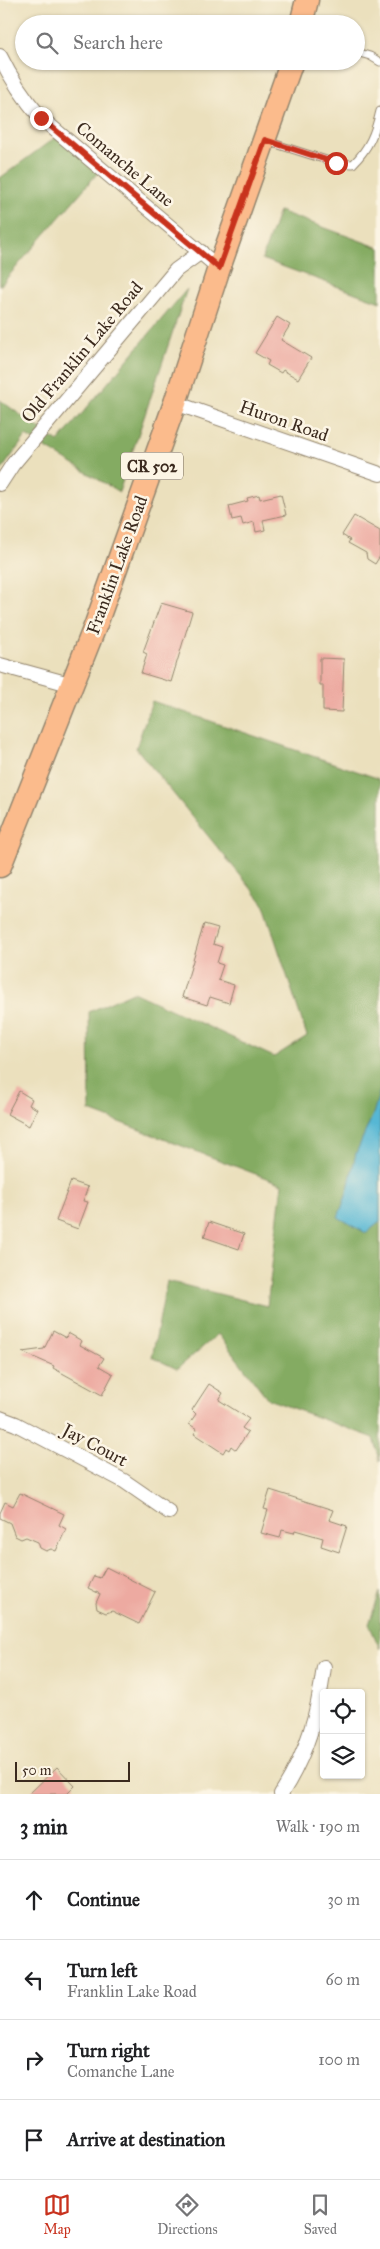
<!DOCTYPE html>
<html lang="en">
<head>
<meta charset="utf-8">
<style>
  body { margin:0; font-family:"IM FELL Great Primer",serif; background:#f6f6f6; color:#202124 }
  .controls { position:absolute; right:15px; bottom:15px; display:grid; overflow:hidden; border-radius:5px; box-shadow:0 1px 4px #0004 }
  .controls button { width:45px; height:45px; display:grid; place-items:center; padding:0; border:0; border-bottom:1px solid #e0e0e0; background:#fff; color:#202124; font:25px sans-serif }
  .scale { position:absolute; left:15px; bottom:12px; width:115px; box-sizing:border-box; padding-left:5px; border:2px solid #3b2a1e; border-top:0; font-size:14px; line-height:18px; white-space:nowrap; color:#3b2a1e; -webkit-text-stroke:4px #fcf5e5; paint-order:stroke }
  .stop { position:absolute; width:15px; height:15px; margin:-11px; border:4px solid #c8321e; border-radius:50%; background:#fff }
  .stop.end { background:#c8321e; border-color:#fff; box-shadow:0 1px 5px #0008 }
  .list { margin:0; padding:0; list-style:none }
  h2 { display:flex; justify-content:space-between; align-items:center; height:65px; margin:0; padding:0 20px; font-size:21px }
  h2 small { font-size:16px; font-weight:400; color:#757577 }
  .list li { display:grid; grid-template-columns:32px 1fr auto; gap:15px; align-items:center; box-sizing:border-box; height:80px; padding:0 20px; border-top:1px solid #e0e0e0 }
  .list b { display:block; font-size:19px; white-space:nowrap }
  .list p { margin:0; font-size:16px; white-space:nowrap; color:#757577 }
  .list em { font-size:16px; font-style:normal; color:#757577 }
  .icon { flex:none; width:28px; height:28px; fill:none; stroke:currentColor; stroke-width:2; stroke-linecap:round; stroke-linejoin:round }
  .map { position:relative; flex:none; width:380px; height:1794px; overflow:hidden }
  .search { position:absolute; background:#fff; box-shadow:0 1px 4px #0004; left:15px; right:15px; top:15px; height:55px; display:flex; align-items:center; gap:12px; box-sizing:border-box; padding:0 18px; border-radius:28px; color:#757577; font-size:19px }
  .sheet { height:385px; background:#fff }
  nav { display:flex; justify-content:space-around; align-items:center; box-sizing:border-box; height:70px; border-top:1px solid #e0e0e0; background:#fff; font-size:14px; color:#757577 }
  nav a { display:grid; justify-items:center; gap:2px }
  nav .on { color:#c8321e }
  .map>svg:first-child { display:block }
  .forest { fill:#84ab62; stroke:#606a40 }
  .water { fill:#56b7d4; stroke:#487079 }
  .building { fill:#edaaa1 }
  .lines { fill:none; stroke-linecap:round; stroke-linejoin:round }
  .lane-casing { stroke:#93856e; stroke-width:9 }
  .street-casing { stroke:#93856e; stroke-width:16 }
  .primary-casing { stroke:#93856e; stroke-width:25 }
  .lane { stroke:#fff; stroke-width:7 }
  .street { stroke:#fff; stroke-width:14 }
  .primary { stroke:#fbbb8c; stroke-width:22 }
  .route { stroke:#c8321e; stroke-width:6 }
  .labels { text-anchor:middle; stroke-width:5; stroke-linejoin:round; paint-order:stroke }
  .shield { fill:#fcf5e5; stroke:#75675a; stroke-width:1 }
  .shield-label { font-size:16px; font-weight:bold; fill:#3b2a1e }
  .street-label { font-size:18px; fill:#3b2a1e; stroke:#fcf5e5 }
</style>
</head>
<body>
<div class="map">
<svg width="380" height="1794" viewBox="0 0 380 1794">
  <rect width="100%" height="100%" fill="#fcf5e5"/>
  <filter id="ink" filterUnits="userSpaceOnUse"><feTurbulence type="fractalNoise" baseFrequency=".02" numOctaves="2"/><feDisplacementMap in="SourceGraphic" scale="10" xChannelSelector="R" yChannelSelector="G"/><feConvolveMatrix kernelMatrix="1 2 1 2 8 2 1 2 1" color-interpolation-filters="sRGB"/></filter>
  <filter id="wash" filterUnits="userSpaceOnUse"><feTurbulence type="fractalNoise" baseFrequency=".0096" numOctaves="4" result="noise"/><feDisplacementMap in="SourceGraphic" scale="20" xChannelSelector="R" yChannelSelector="G"/><feGaussianBlur stdDeviation="1.12" result="paint"/><feColorMatrix in="noise" values="0 0 0 0 0 0 0 0 0 0 0 0 0 0 0 0 0 1.4 0 .05"/><feComposite in="paint" operator="in"/></filter>
  <g filter="url(#wash)">
    <rect width="100%" height="100%" fill="#ebe0bd"/>
    <g class="forest">
      <polygon points="64,131 102,168 0,286 0,178"/>
      <polygon points="279,211 380,248 380,302 262,259"/>
      <polygon points="187,289 119,492 26,436 0,472 0,400 58,442"/>
      <polygon points="152,701 377,778 380,782 380,1461 374,1438 268,1399 218,1334 177,1369 152,1357 167,1281 267,1306 282,1184 90,1111 89,1012 133,992 274,1057 307,1036 263,903 136,748"/>
      <polygon points="380,1592 380,1649 369,1624"/>
    </g>
    <polygon class="water" points="380,1090 380,1222 366,1233 338,1217 347,1193 356,1153 373,1114"/>
    <g id="blocks">
      <g class="building">
        <polygon points="277,317 290,325 281,340 311,358 298,379 283,370 281,373 267,365 269,361 255,353"/>
        <polygon points="281,494 286,515 263,520 265,530 256,532 254,522 243,525 241,518 232,520 229,506 248,501 247,498 259,495 260,499"/>
        <polygon points="354,516 380,531 380,556 375,564 367,559 366,553 348,543 350,540 342,535"/>
        <polygon points="161,603 192,612 171,682 141,673 147,654 143,652"/>
        <polygon points="320,658 344,659 342,712 323,711 323,685 320,685"/>
        <polygon points="204,924 218,928 213,944 222,947 217,963 223,965 218,980 234,985 229,1003 210,997 207,1005 182,997"/>
        <polygon points="19,1091 32,1099 29,1105 37,1109 29,1126 7,1114"/>
        <polygon points="71,1181 88,1187 83,1201 88,1202 78,1229 56,1221"/>
        <polygon points="209,1222 244,1234 239,1249 204,1237"/>
        <polygon points="53,1331 66,1338 68,1333 82,1341 80,1345 104,1358 99,1366 113,1374 102,1395 53,1368 54,1366 22,1352 44,1349"/>
        <polygon points="209,1384 223,1393 219,1400 249,1419 242,1428 248,1432 236,1450 231,1446 229,1450 226,1448 223,1453 194,1434 197,1429 189,1424 196,1414 192,1410"/>
        <polygon points="270,1490 333,1510 329,1520 347,1526 339,1552 321,1546 323,1538 295,1530 294,1533 282,1530 280,1538 261,1533 268,1510 264,1509"/>
        <polygon points="20,1493 64,1514 59,1525 66,1529 56,1551 51,1549 46,1551 40,1548 38,1542 26,1537 21,1539 15,1536 10,1523 0,1518 0,1513 5,1502 13,1506"/>
        <polygon points="106,1567 155,1592 139,1624 112,1611 106,1613 97,1609 96,1603 100,1594 88,1588 94,1576 100,1578"/>
        <polygon points="57,1767 75,1786 67,1794 29,1794"/>
      </g>
    </g>
  </g>
  <g filter="url(#ink)">
    <use href="#blocks" fill-opacity="0" stroke="#93856e" stroke-width="1"/>
    <g class="lines">
      <g class="lane-casing">
        <g id="lane">
          <polyline points="356,52 370,56 380,62"/>
          <path d="M266,141l70,22 17,1c16,-16 22,-31 27,-53"/>
        </g>
      </g>
      <g class="street-casing">
        <g id="street">
          <path d="M0,56c11,23 24,42 41,62l178,150"/>
          <polyline points="175,403 380,474"/>
          <polyline points="0,484 13,464 176,270 201,252"/>
          <polyline points="0,665 73,685"/>
          <polyline points="0,1418 16,1424 124,1481 169,1512"/>
          <path d="M281,1794c26,-40 37,-80 43,-127"/>
        </g>
      </g>
      <g class="primary-casing">
        <g id="primary">
          <polyline points="301,24 307,0"/>
          <polyline points="0,866 96,624 175,403 219,268 292,61"/>
        </g>
      </g>
      <use href="#lane" class="lane"/>
      <use href="#street" class="street"/>
      <use href="#primary" class="primary"/>
    </g>
  </g>
  <g class="lines" filter="url(#ink)">
    <polyline class="route" points="41,118 219,268 265,140 336,163"/>
  </g>
  <g class="labels">
    <rect class="shield" x="121" y="452.5" width="62" height="27" rx="4"/>
    <g class="shield-label">
      <text x="152" y="472">CR 502</text>
    </g>
    <g class="street-label">
      <text transform="translate(125 164) rotate(40)" y="6">Comanche Lane</text>
      <text transform="translate(82 352) rotate(-50)" y="6">Old Franklin Lake Road</text>
      <text transform="translate(284 421) rotate(19)" y="6">Huron Road</text>
      <text transform="translate(117 565) rotate(-70)" y="6">Franklin Lake Road</text>
      <text transform="translate(95 1445) rotate(28)" y="6">Jay Court</text>
    </g>
  </g>
</svg>
<div class="controls">
<button><svg class="icon" aria-label="locate" viewBox="0 0 24 24"><circle cx="12" cy="12" r="6"/><path d="M12 2v4M12 18v4M2 12h4M18 12h4"/></svg></button>
<button><svg class="icon" aria-label="layers" viewBox="0 0 24 24"><path d="M12 4l9 5-9 5-9-5zM3 14l9 5 9-5"/></svg></button>
</div>
<div class="scale">50 m</div>
<div class="stop" style="left:336px;top:163px"></div>
<div class="stop end" style="left:41px;top:118px"></div>
<div class="search"><svg class="icon" aria-label="search" viewBox="0 0 24 24"><circle cx="10" cy="10" r="6"/><path d="M15 15l6 6"/></svg>Search here</div>
</div>
<section class="sheet">
<h2>3 min<small>Walk · 190 m</small></h2>
<ul class="list">
<li><svg class="icon" aria-label="ahead" viewBox="0 0 24 24"><path d="M12 20V5M6 11l6-6 6 6"/></svg><div><b>Continue</b></div><em>30 m</em></li>
<li><svg class="icon" aria-label="left" viewBox="0 0 24 24"><path d="M17 20v-9H6M10 6l-5 5 5 5"/></svg><div><b>Turn left</b><p>Franklin Lake Road</p></div><em>60 m</em></li>
<li><svg class="icon" aria-label="right" viewBox="0 0 24 24"><path d="M7 20v-9h11M14 6l5 5-5 5"/></svg><div><b>Turn right</b><p>Comanche Lane</p></div><em>100 m</em></li>
<li><svg class="icon" aria-label="arrive" viewBox="0 0 24 24"><path d="M6 21V4h12l-3 4 3 4H6"/></svg><div><b>Arrive at destination</b></div></li>
</ul>
</section>
<nav>
<a class="on"><svg class="icon" aria-label="map" viewBox="0 0 24 24"><path d="M3 6l6-2 6 2 6-2v14l-6 2-6-2-6 2zM9 4v14M15 6v14"/></svg>Map</a>
<a><svg class="icon" aria-label="directions" viewBox="0 0 24 24"><path d="M12 3l9 9-9 9-9-9zM9 14v-3h6M13 9l2 2-2 2"/></svg>Directions</a>
<a><svg class="icon" aria-label="saved" viewBox="0 0 24 24"><path d="M7 4h10v16l-5-4-5 4z"/></svg>Saved</a>
</nav>
</body>
</html>
